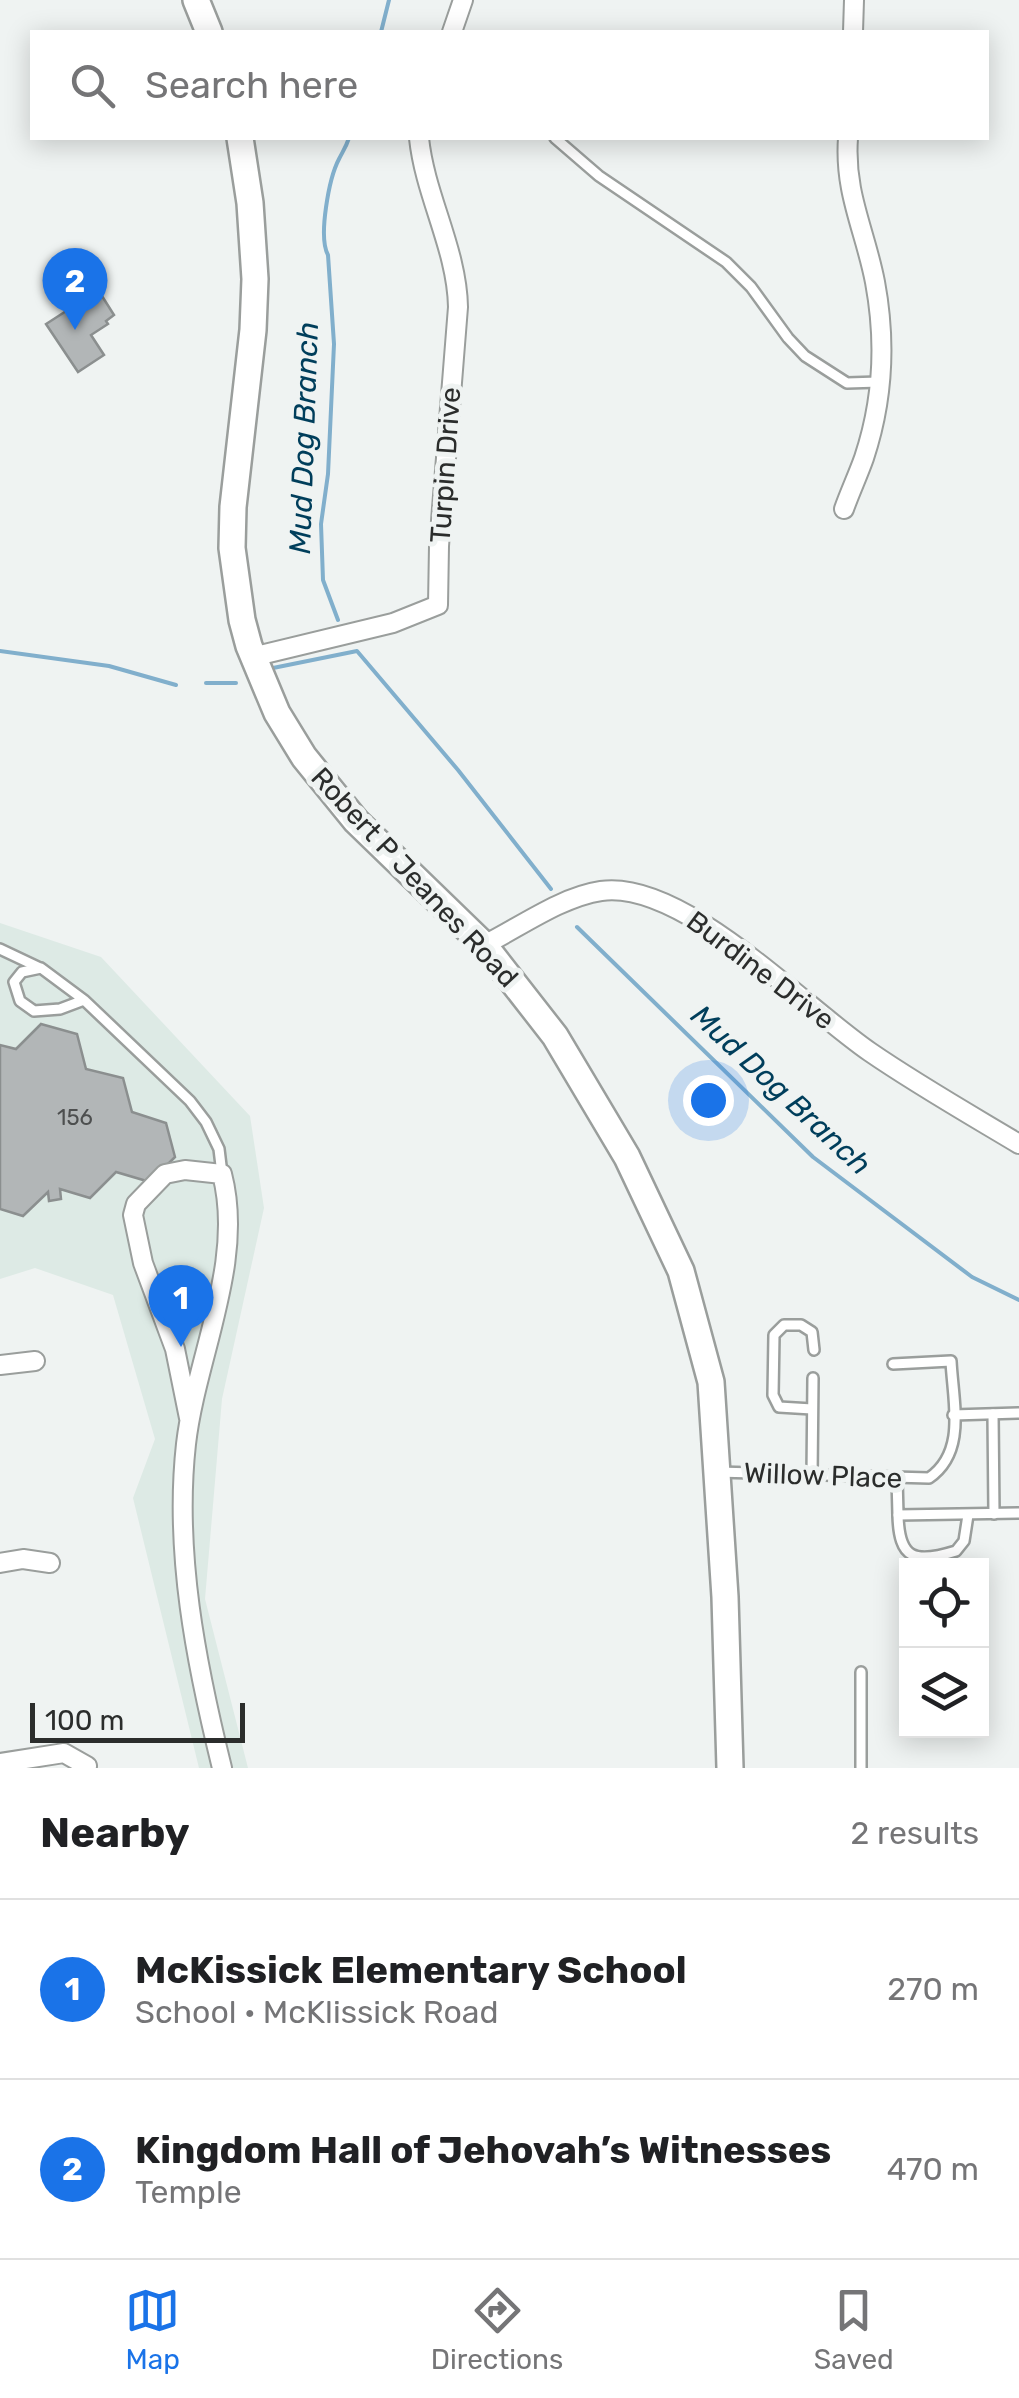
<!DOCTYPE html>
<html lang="en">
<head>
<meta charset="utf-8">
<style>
  body { margin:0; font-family:Rubik,sans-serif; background:#f2f2f2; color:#202124 }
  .controls { position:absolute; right:30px; bottom:30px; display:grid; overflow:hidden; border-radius:0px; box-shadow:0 5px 25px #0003 }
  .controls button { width:90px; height:90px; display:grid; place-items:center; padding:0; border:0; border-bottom:2px solid #e0e0e0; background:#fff; color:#202124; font:50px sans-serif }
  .scale { position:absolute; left:30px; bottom:25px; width:215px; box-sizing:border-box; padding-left:10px; border:5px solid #2b2d2c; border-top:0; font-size:28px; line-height:35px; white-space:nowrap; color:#2b2d2c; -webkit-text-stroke:8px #eff3f2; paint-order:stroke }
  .you { position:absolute; left:708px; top:1100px; width:35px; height:35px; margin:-25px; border:8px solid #fff; border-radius:50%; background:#1a73e8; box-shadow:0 0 0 15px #1a73e833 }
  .badge { display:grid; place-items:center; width:65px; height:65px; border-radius:50%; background:#1a73e8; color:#fff; font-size:32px; font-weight:700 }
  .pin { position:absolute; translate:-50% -82px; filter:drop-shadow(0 2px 5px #0008) }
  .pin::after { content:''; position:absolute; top:52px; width:35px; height:30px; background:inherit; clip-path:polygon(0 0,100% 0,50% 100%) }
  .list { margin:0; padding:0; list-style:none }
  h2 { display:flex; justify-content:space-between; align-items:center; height:130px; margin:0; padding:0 40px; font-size:42px }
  h2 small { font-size:32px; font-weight:400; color:#757577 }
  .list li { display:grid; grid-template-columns:65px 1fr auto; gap:30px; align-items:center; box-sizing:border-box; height:180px; padding:0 40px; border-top:2px solid #e0e0e0 }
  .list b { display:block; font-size:38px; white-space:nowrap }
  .list p { margin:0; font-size:32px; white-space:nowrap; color:#757577 }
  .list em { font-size:32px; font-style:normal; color:#757577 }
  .icon { flex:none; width:55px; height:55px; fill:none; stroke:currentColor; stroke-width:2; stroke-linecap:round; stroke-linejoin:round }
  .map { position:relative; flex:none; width:1019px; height:1768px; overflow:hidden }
  .search { position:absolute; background:#fff; box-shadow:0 5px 25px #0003; left:30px; right:30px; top:30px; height:110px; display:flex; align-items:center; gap:25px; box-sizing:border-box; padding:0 35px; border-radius:0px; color:#757577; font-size:38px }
  .sheet { height:490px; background:#fff }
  nav { display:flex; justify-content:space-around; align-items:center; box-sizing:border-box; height:140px; border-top:2px solid #e0e0e0; background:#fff; font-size:28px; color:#757577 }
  nav a { display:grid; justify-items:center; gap:5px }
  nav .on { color:#1a73e8 }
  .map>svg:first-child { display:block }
  .built { fill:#ddeae5 }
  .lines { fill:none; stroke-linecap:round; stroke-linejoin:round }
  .stream { stroke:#81afcc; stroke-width:4 }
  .building { fill:#b2b6b7; stroke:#8b8f8f; stroke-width:2.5 }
  .lane-casing { stroke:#9a9e9c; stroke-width:14 }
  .street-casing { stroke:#9a9e9c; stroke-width:22 }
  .secondary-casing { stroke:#9a9e9c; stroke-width:30 }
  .lane { stroke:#fff; stroke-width:9 }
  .street { stroke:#fff; stroke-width:18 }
  .secondary { stroke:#fff; stroke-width:25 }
  .labels { text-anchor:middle; stroke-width:10; stroke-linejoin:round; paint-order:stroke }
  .number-label { font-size:22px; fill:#4d4f4f }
  .street-label { font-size:28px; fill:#2b2d2c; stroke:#eff3f2 }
  .water-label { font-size:30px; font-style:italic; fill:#003e5b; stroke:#eff3f2 }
</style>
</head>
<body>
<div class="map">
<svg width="1019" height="1768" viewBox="0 0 1019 1768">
  <rect width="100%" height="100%" fill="#eff3f2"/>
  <polygon class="built" points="0,923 101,957 250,1116 264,1208 222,1399 205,1599 248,1768 199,1768 133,1498 155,1439 113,1295 35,1268 0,1279"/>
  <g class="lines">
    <g class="stream">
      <polyline points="381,32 389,0"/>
      <path d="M338,620l-15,-40 -2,-56 7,-50 6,-130 -6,-89c-10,-18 1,-77 11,-96 4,-8 7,-12 10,-21"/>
      <polyline points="0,651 109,666 176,685"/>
      <polyline points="273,668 357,651 458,770 551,889"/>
      <polyline points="206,683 236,683"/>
      <polyline points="577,927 813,1157 972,1277 1019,1300"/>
    </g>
  </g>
  <g class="building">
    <polygon points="102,296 114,315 106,321 108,324 91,335 104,355 78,372 46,324 71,308 73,311"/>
    <polygon points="41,1024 77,1034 86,1069 123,1078 132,1112 166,1123 175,1157 150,1182 116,1172 90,1198 60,1189 61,1199 49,1201 48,1192 23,1216 0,1209 0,1045 16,1049"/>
  </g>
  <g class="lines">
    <g class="lane-casing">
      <g id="lane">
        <polyline points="555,138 599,176 726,262 751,287 788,338 805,356 847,383 879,382"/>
        <polyline points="0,949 38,967"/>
        <polyline points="84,1000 60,1009 34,1011 20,1001 14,982 22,972 41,968 84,1000 190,1101 206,1122 219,1149 222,1174"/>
        <polyline points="812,1409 779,1407 773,1395 774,1335 784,1325 801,1325 812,1332 814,1350"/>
        <polyline points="993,1414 994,1514"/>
        <polyline points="953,1415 1019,1413"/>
        <path d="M717,1472l212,6c38,-26 24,-76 22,-117l-58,3"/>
        <polyline points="812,1476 813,1378"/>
        <polyline points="897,1478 898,1515 1019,1513"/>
        <path d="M898,1515c1,44 16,49 58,36l8,-10 4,-26"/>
        <polyline points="861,1672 861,1768"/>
      </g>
    </g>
    <g class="street-casing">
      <g id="street">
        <polyline points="452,32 463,0"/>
        <polyline points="853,32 854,0"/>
        <path d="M844,509c6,-17 14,-34 20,-51 19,-57 22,-117 11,-176 -10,-52 -31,-89 -27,-144"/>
        <path d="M252,657l141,-34 45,-18 1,-59 19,-239c-1,-58 -33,-111 -39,-169"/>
        <path d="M484,945c36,-18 77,-48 117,-54 81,-12 203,116 269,161 48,33 99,62 149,92"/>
        <polyline points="0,1365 35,1361"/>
        <path d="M189,1418l-14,-69 -32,-86 -10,-48 3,-11 29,-30 20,-4 37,4c23,88 -26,183 -36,270 -12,108 10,219 36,324"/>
        <polyline points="0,1563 23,1559 50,1563"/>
        <polyline points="0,1763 64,1753 87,1766"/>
      </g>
    </g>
    <g class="secondary-casing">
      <g id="secondary">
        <polyline points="196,0 209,32"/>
        <polyline points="240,138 250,203 255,279 253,330 233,507 232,548 242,620 249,646 277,713 304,757 356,821 484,945 555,1036 627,1157 681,1271 711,1382 725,1597 730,1768"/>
      </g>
    </g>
    <use href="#lane" class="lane"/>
    <use href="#street" class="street"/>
    <use href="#secondary" class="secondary"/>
  </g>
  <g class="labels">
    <g class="number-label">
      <text x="75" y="1125">156</text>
    </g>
    <g class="street-label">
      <text transform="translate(445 465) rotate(-86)" y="10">Turpin Drive</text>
      <text transform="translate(415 877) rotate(47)" y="10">Robert P Jeanes Road</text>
      <text transform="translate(761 970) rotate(37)" y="10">Burdine Drive</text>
      <text transform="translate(823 1475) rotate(2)" y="10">Willow Place</text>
    </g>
    <g class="water-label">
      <text transform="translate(304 438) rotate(-88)" y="10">Mud Dog Branch</text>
      <text transform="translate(781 1090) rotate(43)" y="10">Mud Dog Branch</text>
    </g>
  </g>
</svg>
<div class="controls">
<button><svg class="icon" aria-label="locate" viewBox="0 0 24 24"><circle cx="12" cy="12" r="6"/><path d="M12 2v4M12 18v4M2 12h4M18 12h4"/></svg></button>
<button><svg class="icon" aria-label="layers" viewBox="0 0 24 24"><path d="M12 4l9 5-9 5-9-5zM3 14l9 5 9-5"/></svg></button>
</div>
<div class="scale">100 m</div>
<div class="you"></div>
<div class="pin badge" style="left:181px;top:1347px">1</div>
<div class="pin badge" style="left:75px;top:330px">2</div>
<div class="search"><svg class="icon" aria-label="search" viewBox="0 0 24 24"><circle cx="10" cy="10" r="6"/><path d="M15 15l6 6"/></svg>Search here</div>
</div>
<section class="sheet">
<h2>Nearby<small>2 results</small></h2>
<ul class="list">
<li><span class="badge">1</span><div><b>McKissick Elementary School</b><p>School · McKlissick Road</p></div><em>270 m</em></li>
<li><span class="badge">2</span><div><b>Kingdom Hall of Jehovah’s Witnesses</b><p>Temple</p></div><em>470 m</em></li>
</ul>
</section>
<nav>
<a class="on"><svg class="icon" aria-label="map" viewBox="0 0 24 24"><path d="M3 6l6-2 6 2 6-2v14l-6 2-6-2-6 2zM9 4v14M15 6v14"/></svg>Map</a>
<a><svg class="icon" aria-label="directions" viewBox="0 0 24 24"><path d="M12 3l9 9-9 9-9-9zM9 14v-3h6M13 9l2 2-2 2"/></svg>Directions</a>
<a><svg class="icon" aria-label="saved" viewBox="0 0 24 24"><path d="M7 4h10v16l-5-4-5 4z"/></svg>Saved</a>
</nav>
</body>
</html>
